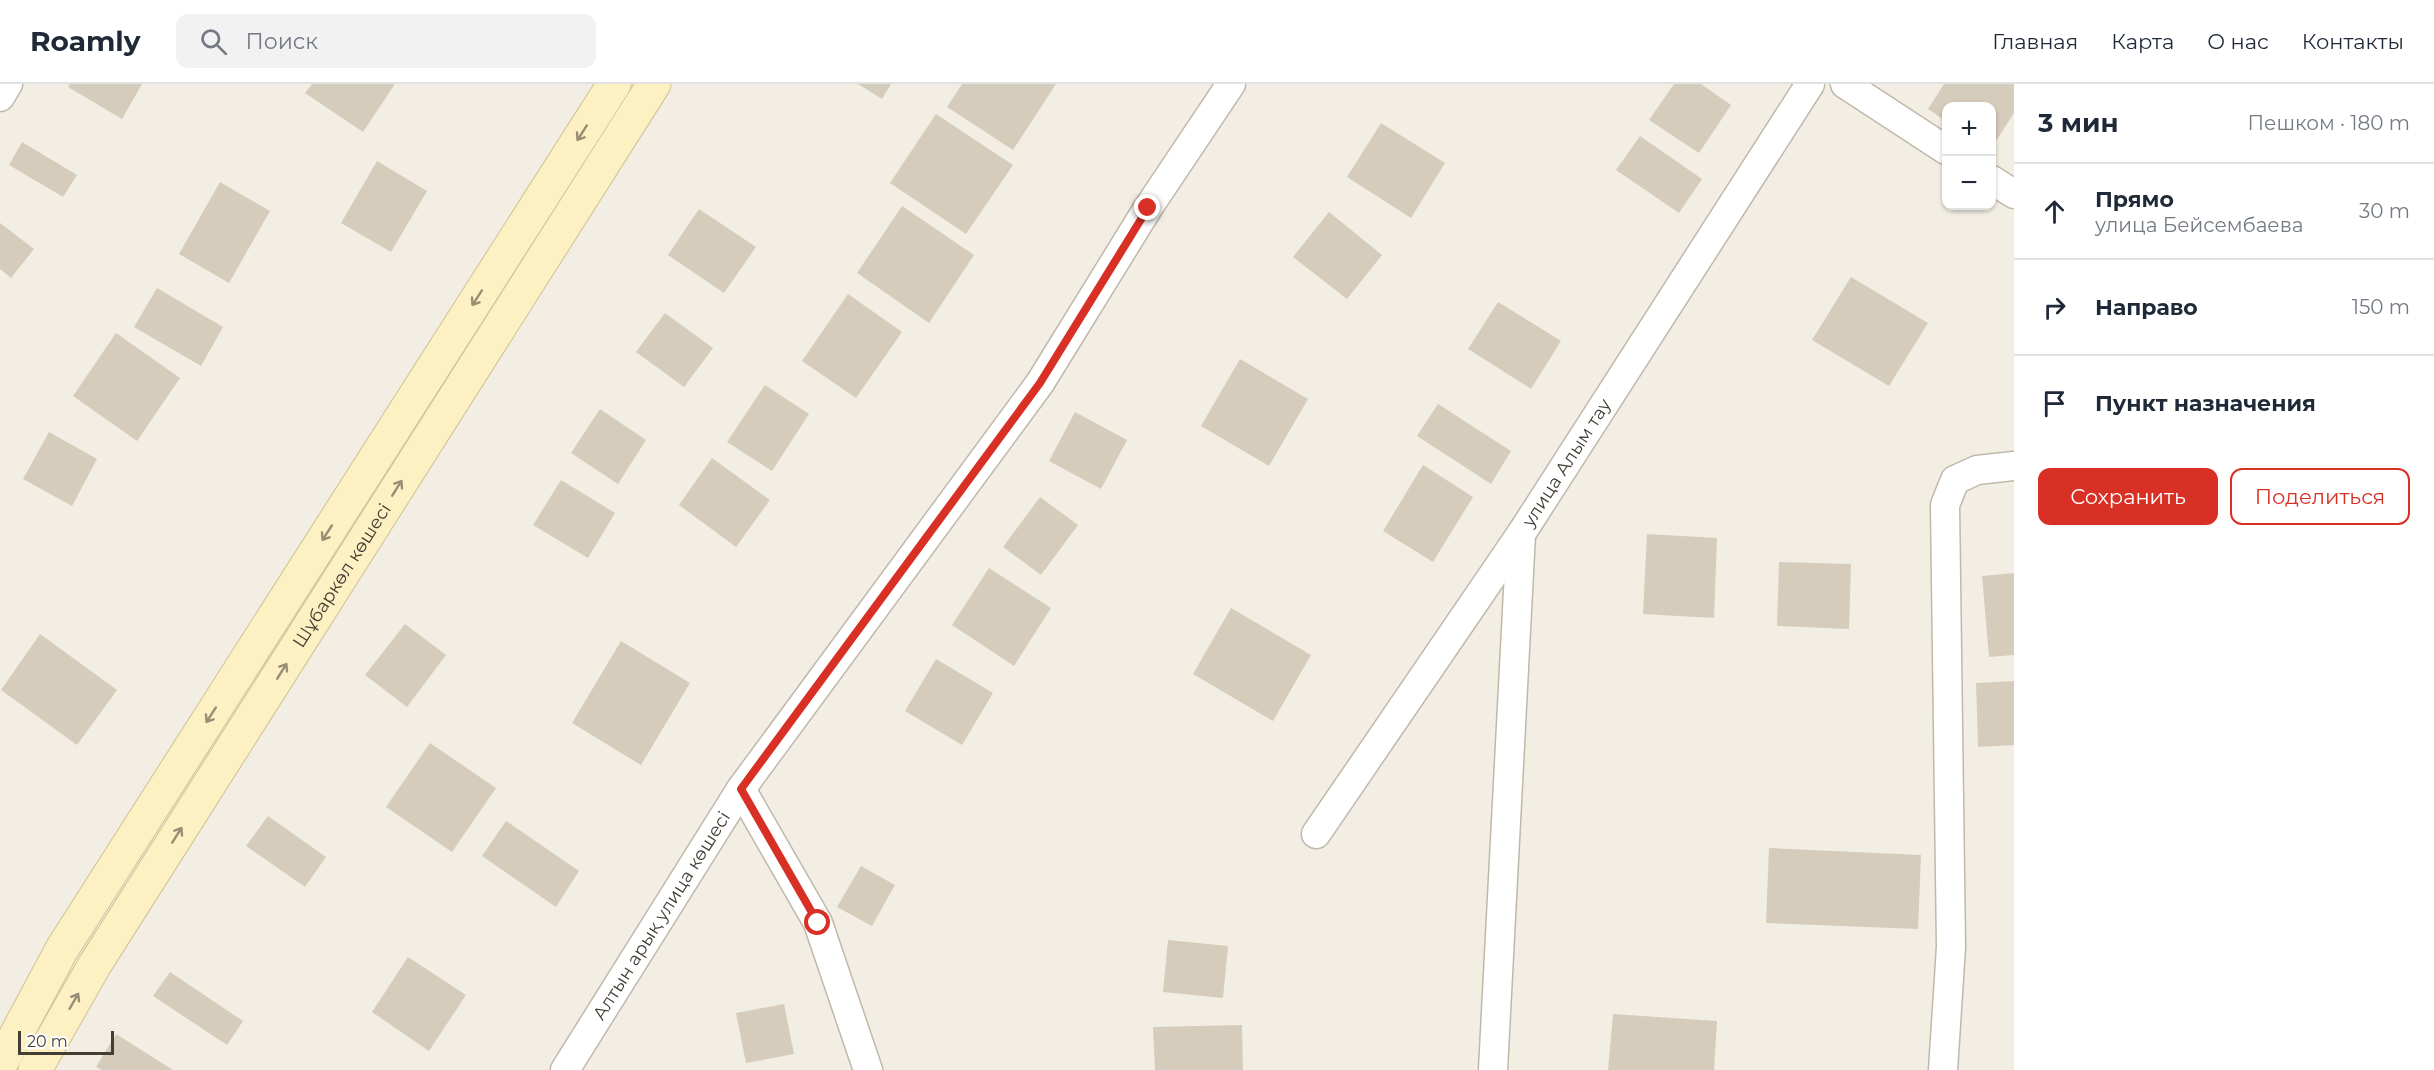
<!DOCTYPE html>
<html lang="ru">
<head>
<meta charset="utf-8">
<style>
  body { margin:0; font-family:Montserrat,sans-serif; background:#f2f2f3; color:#1f2937 }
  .controls { position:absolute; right:18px; top:18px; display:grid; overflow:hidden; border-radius:12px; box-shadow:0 2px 4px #0004 }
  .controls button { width:54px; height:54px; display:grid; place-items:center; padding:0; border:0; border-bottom:2px solid #e0e1e3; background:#fff; color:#1f2937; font:30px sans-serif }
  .scale { position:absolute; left:18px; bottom:15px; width:96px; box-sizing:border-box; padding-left:6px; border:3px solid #433e34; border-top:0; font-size:16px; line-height:21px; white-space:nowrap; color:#433e34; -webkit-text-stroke:4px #fff; paint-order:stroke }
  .stop { position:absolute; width:18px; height:18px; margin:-14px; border:4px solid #d93025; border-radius:50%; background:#fff }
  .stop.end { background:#d93025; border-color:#fff; box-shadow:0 2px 6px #0008 }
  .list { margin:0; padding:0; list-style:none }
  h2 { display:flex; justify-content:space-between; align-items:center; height:78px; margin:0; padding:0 24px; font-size:26px }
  h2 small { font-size:20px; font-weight:400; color:#747a83 }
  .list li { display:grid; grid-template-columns:39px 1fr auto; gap:18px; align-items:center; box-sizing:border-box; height:96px; padding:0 24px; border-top:2px solid #e0e1e3 }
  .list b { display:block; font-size:22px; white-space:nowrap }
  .list p { margin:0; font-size:20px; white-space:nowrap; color:#747a83 }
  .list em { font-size:20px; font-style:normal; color:#747a83 }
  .actions { display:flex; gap:12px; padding:18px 24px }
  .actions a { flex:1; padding:14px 0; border:2px solid #d93025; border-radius:12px; text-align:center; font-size:21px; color:#d93025 }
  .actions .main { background:#d93025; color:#fff }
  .icon { flex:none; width:33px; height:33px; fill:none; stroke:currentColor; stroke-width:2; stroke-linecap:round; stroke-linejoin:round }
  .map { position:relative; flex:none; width:2014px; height:986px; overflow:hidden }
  header { display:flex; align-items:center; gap:36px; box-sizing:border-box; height:84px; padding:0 30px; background:#fff; border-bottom:2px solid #e0e1e3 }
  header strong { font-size:28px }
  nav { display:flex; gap:33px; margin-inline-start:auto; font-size:21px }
  .search { width:420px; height:54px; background:#f2f2f3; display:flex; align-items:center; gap:15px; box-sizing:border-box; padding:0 21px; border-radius:12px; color:#747a83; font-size:22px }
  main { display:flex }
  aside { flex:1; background:#fff }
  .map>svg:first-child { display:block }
  .building { fill:#d6ccbc }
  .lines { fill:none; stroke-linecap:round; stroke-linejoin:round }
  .street-casing { stroke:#c0b8aa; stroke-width:31 }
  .secondary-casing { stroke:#d1c294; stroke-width:35 }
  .street { stroke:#fff; stroke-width:28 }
  .secondary { stroke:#fdf0c2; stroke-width:33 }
  .oneway { stroke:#978e74 }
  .route { stroke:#d93025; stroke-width:8 }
  .labels { text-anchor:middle; stroke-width:4.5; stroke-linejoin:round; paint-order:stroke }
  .street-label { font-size:18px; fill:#433e34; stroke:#fff }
</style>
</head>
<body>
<header>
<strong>Roamly</strong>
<div class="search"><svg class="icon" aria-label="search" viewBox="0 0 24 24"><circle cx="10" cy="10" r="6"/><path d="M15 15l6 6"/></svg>Поиск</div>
<nav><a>Главная</a><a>Карта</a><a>О нас</a><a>Контакты</a></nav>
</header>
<main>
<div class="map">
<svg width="2014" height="986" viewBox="0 0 2014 986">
  <rect width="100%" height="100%" fill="#f2eee4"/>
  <g class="building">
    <polygon points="70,0 142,0 122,35 68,3"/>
    <polygon points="312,0 395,0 363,48 305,9"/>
    <polygon points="858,0 891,0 882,15"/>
    <polygon points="962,0 1056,0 1013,66 947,23"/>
    <polygon points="1674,0 1701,0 1731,21 1699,69 1649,36"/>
    <polygon points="1944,0 2014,0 2014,29 1992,63 1992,22 1946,22 1946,37 1928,25"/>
    <polygon points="936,30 1013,81 966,150 890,99"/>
    <polygon points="1381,39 1445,79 1411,134 1347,93"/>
    <polygon points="1640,52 1702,95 1679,129 1616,86"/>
    <polygon points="22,58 77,91 63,113 9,81"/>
    <polygon points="377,77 427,107 391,168 341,139"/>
    <polygon points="220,98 270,127 229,199 179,170"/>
    <polygon points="902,122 974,171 929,239 857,189"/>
    <polygon points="699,125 756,163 724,209 668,171"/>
    <polygon points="1329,128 1382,171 1347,215 1293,173"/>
    <polygon points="0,139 34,165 11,194 0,185"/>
    <polygon points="1851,193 1928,239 1889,302 1812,256"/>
    <polygon points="157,204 223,243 201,282 134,243"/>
    <polygon points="848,210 902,248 856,314 802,277"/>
    <polygon points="1498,218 1561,257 1531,305 1468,265"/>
    <polygon points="665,229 713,264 684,303 636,268"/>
    <polygon points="116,249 180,294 137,357 73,312"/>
    <polygon points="1240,275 1308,315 1269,382 1201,342"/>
    <polygon points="765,301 809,330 772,387 727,358"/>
    <polygon points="1438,320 1511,367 1491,400 1417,352"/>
    <polygon points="600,325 646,356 618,400 571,369"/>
    <polygon points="1075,328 1127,356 1101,405 1049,377"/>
    <polygon points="49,348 97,375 72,422 23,395"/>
    <polygon points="712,374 770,416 736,463 679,421"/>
    <polygon points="1423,381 1473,413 1433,478 1383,447"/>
    <polygon points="561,396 615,429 588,474 533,441"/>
    <polygon points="1040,413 1078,441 1041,491 1003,463"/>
    <polygon points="1647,450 1717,454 1714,534 1643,530"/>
    <polygon points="1779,478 1851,480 1849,545 1777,542"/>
    <polygon points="989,484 1051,524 1014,582 952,541"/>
    <polygon points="2014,489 2014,571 1989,573 1982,492"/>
    <polygon points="1231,524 1311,571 1273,637 1193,590"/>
    <polygon points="405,540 446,571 407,623 365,591"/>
    <polygon points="40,550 117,606 77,661 1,606"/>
    <polygon points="621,557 690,599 641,681 572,639"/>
    <polygon points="936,575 993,609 962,661 905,627"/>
    <polygon points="2014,597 2014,661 1978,663 1976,599"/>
    <polygon points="430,659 496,704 452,768 386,723"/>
    <polygon points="268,732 326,773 305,803 246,762"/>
    <polygon points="506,737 579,787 556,823 482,772"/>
    <polygon points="1769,764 1921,771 1918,845 1766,839"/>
    <polygon points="861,782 895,801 872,842 837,823"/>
    <polygon points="1168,856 1228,862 1223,914 1163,908"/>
    <polygon points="408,873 466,911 429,967 372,928"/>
    <polygon points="170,888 243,937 227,961 153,912"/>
    <polygon points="784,920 794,970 746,979 736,929"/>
    <polygon points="1613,930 1717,937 1714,986 1608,986"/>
    <polygon points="1242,941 1243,986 1155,986 1153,943"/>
    <polygon points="116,950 173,986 102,986 96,983"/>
  </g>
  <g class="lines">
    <g class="street-casing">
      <g id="street">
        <polyline points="1845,0 1946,66"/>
        <polyline points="0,13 8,0"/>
        <polyline points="1992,96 2014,110"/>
        <polyline points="741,705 818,839 868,986"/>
        <path id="s1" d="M1316,750l205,-300 289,-450"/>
        <path id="s2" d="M565,986l176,-281 299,-406 108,-175 83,-124"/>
        <polyline points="1493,986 1521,450"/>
        <polyline points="1943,986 1951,863 1945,421 1955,396 1977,386 2014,382"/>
      </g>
    </g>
    <g class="secondary-casing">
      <g id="secondary">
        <polyline points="0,981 62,865 614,0"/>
        <path id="s3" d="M35,986l59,-104 560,-882"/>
      </g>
    </g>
    <use href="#street" class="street"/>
    <use href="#secondary" class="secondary"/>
  </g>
  <defs><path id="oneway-shaft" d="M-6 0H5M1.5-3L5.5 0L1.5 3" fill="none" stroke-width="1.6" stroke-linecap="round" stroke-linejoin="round" transform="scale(1.5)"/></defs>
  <g class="oneway">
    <use href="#oneway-shaft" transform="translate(582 49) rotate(123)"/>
    <use href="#oneway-shaft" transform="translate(477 214) rotate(123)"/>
    <use href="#oneway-shaft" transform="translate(397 404) rotate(-58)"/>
    <use href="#oneway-shaft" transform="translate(327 449) rotate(123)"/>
    <use href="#oneway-shaft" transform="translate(282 587) rotate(-58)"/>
    <use href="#oneway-shaft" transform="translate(211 631) rotate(123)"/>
    <use href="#oneway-shaft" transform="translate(177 751) rotate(-58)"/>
    <use href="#oneway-shaft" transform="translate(74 917) rotate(-60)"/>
  </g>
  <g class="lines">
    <polyline class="route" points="818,839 741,705 1040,299 1148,124"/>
  </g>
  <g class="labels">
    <g class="street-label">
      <text dy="6" stroke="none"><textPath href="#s1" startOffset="448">улица Алым тау</textPath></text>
      <text dy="6" stroke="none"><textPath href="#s3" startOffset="582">Шұбаркөл көшесі</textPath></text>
      <text dy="6" stroke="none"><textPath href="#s2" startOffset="182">Алтын арық улица көшесі</textPath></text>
    </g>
  </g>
</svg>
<div class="controls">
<button>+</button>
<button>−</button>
</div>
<div class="scale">20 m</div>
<div class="stop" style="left:818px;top:839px"></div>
<div class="stop end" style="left:1148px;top:124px"></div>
</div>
<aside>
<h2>3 мин<small>Пешком · 180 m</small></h2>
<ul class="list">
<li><svg class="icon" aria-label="ahead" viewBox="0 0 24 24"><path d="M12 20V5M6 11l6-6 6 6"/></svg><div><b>Прямо</b><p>улица Бейсембаева</p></div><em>30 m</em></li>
<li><svg class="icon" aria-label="right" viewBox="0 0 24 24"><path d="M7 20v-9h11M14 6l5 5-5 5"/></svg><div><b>Направо</b></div><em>150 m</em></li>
<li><svg class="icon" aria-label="arrive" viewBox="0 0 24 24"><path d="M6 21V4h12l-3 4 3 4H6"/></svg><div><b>Пункт назначения</b></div></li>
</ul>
<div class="actions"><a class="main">Сохранить</a><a>Поделиться</a></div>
</aside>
</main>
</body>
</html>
